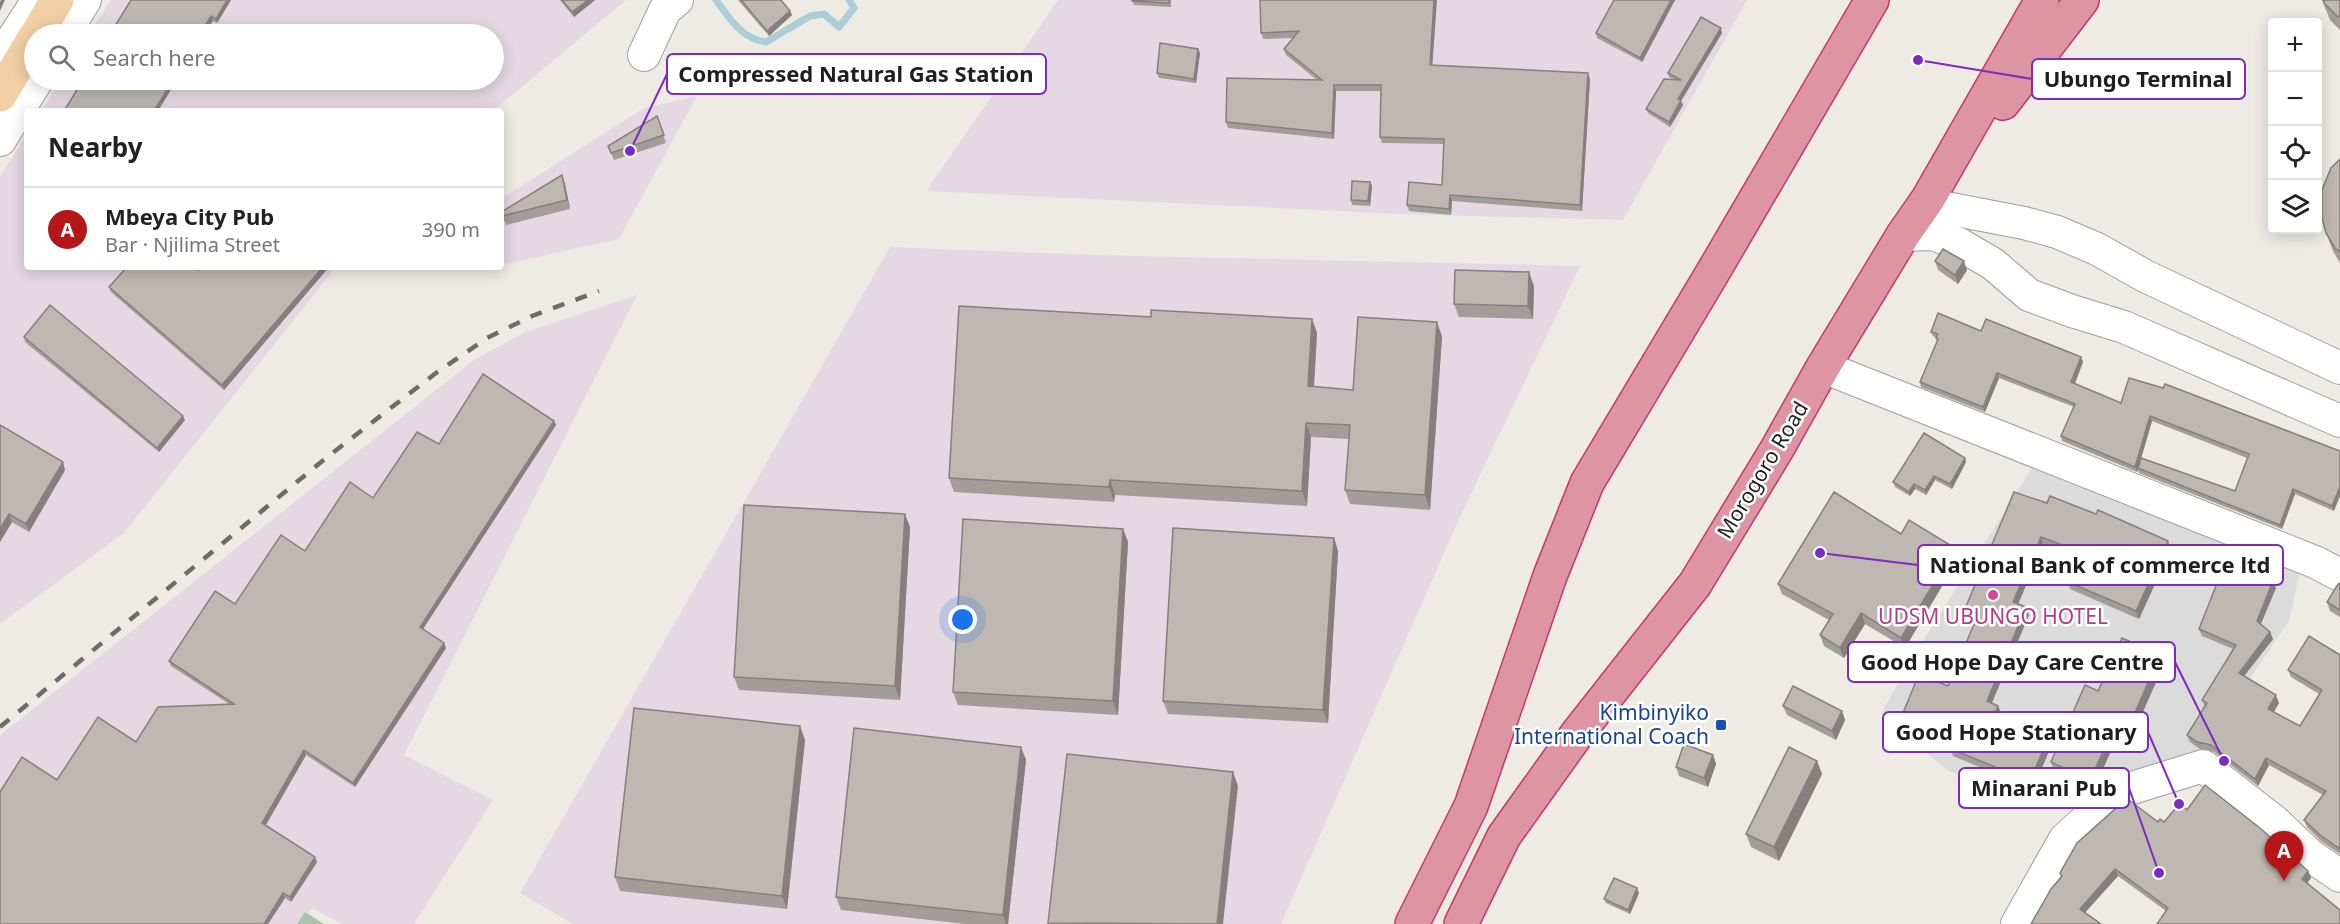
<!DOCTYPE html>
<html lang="en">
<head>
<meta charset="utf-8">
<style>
  body { margin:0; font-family:"Noto Sans",sans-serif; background:#f2f2f2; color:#222 }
  .controls { position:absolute; right:18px; top:18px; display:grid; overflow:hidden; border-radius:6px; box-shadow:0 3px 15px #0003 }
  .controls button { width:54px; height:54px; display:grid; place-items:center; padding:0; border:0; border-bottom:2px solid #e0e0e0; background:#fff; color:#222; font:30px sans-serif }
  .you { position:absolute; left:963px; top:620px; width:21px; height:21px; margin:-15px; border:4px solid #fff; border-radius:50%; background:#1a73e8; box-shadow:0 0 0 9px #1a73e833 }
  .badge { display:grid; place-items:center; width:39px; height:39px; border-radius:50%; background:#b51618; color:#fff; font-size:20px; font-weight:700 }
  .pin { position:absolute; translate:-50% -50px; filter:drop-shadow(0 2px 3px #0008) }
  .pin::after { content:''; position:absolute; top:32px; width:21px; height:18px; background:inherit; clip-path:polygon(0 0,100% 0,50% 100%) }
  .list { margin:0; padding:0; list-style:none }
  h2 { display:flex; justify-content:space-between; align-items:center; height:78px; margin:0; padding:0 24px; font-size:26px }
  h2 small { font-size:20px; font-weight:400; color:#767676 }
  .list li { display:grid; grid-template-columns:39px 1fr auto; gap:18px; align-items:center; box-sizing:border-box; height:84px; padding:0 24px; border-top:2px solid #e0e0e0 }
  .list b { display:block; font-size:22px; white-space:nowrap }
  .list p { margin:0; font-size:20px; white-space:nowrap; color:#767676 }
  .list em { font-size:20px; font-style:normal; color:#767676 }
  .icon { flex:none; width:33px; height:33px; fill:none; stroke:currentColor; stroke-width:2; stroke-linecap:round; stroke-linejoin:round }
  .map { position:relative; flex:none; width:2340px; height:924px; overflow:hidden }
  .search { position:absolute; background:#fff; box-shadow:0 3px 15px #0003; left:24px; top:24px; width:480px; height:66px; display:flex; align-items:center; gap:15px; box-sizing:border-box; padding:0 21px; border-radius:33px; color:#767676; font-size:22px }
  .panel { position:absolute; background:#fff; box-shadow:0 3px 15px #0003; left:24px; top:108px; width:480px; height:162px; border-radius:6px }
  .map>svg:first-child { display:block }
  .residential { fill:#dcdbdb }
  .industrial { fill:#e6d8e3 }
  .cemetery { fill:#a9c4ad }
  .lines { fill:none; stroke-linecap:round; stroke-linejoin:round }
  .stream { stroke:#aacdd6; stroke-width:7 }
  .minor-casing { stroke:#9f9f9f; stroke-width:34 }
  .major-casing { stroke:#875f11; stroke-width:36 }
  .highway-casing { stroke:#c6386a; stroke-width:36 }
  .minor { stroke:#fff; stroke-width:32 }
  .major { stroke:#f1d0a6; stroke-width:33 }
  .highway { stroke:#dd95a3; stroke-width:33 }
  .rail { stroke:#6c6c6c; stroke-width:4.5; stroke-dasharray:12 12; stroke-linecap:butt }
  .wall { fill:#a39d99; fill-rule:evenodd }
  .shaded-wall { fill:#85807d }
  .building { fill:#beb7b2; stroke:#85807d; stroke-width:1.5 }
  .hotel-dot { fill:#d1479c; stroke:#fff; stroke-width:2 }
  .transit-dot { fill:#1a4fb4; stroke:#fff; stroke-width:2 }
  .labels { text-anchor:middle; stroke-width:5; stroke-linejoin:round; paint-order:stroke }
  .street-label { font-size:21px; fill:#1e1e1e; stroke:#fff }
  .hotel-label { font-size:21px; fill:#b23c85; stroke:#fff }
  .transit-label { font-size:21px; fill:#164399; stroke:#fff; text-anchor:end }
  .leader { fill:none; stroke:#7b2cbf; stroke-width:2 }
  .callout-dot { fill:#7b2cbf; stroke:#fff; stroke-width:2 }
  .callout { fill:#fff; stroke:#7b2cbf; stroke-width:2 }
  .callout-label { font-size:22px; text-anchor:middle; font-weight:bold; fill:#1e1e1e }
</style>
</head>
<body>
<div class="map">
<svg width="2340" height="924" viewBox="0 0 2340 924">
  <rect width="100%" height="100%" fill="#eeebe5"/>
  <polygon class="residential" points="2042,452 2304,553 2289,621 2197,757 2091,800 2027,793 1948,771 1881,714 1913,657"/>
  <g class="industrial">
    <polygon points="111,0 626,0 493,111 41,111 61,80 494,80 494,34 89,34"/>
    <polygon points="1058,0 1747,0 1623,220 1399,214 926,191"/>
    <polygon points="697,96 619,239 501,265 501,199 644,108"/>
    <polygon points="27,134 27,267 336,267 124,533 0,624 0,177"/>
    <polygon points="890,247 1096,255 1580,266 1459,519 1281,924 573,924 520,893"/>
    <polygon points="637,295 404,755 493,800 414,924 342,924 312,908 301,924 0,924 0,735 474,360 523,333"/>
  </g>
  <polygon class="cemetery" points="305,912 324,924 297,924"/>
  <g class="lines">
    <path class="stream" d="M716,0c14,19 26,39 50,42l44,-26 14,-2 15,13 15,-19 -5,-8"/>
    <g class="minor-casing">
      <g id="minor">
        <polyline points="64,34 85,0"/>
        <polyline points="644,55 665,10 677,0"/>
        <polyline points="0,59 38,0"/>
        <polyline points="0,140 37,80"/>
        <polyline points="1925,204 2024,223 2057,232 2097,249 2145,276 2340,368"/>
        <polyline points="1903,235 1933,234 1959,244 1993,264 2029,295 2072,311 2124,327 2340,421"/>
        <polyline points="1823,367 2315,562 2340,575"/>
        <polyline points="2017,924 2065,839 2116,793 2203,766 2274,821 2311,856 2340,876"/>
      </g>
    </g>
    <g class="major-casing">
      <g id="major">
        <polyline points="37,34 57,0"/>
        <polyline points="0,95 34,38"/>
      </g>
    </g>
    <g class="highway-casing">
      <g id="highway">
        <polyline points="2003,103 2082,0"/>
        <polyline points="1412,924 1471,806 1550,576 1587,483 1713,272 1872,0"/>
        <polyline points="1461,924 1504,836 1577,734 1695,584 1777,449 1823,367 1903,235 1928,199 2042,0"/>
      </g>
    </g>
    <use href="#minor" class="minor"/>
    <use href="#major" class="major"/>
    <use href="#highway" class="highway"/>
    <polyline class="rail" points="0,727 326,458 436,373 487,338 532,316 599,291"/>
  </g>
  <g class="wall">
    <polygon points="131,0 231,0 217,23 213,21"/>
    <polygon points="560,0 595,0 574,17"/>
    <polygon points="738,0 781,0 790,11 792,15 769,36"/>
    <polygon points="1132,0 1171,0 1171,7 1134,5"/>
    <polygon points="1260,0 1433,65 1590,79 1582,211 1452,201 1451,215 1409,211 1407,205 1442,185 1444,144 1382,143 1380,137 1381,91 1336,91 1334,139 1228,128 1226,122 1317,80 1286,55 1284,49 1293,38 1263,39 1261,33"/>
    <polygon points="1614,0 1675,0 1642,62 1597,38 1596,33"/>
    <polygon points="2322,0 2340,0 2340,30 2330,20"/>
    <polygon points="1722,33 1681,101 1683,105 1670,127 1648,113 1646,109 1673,79 1669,77 1668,73"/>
    <polygon points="1200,53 1196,83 1159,78 1157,73"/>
    <polygon points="657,116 666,143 614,160 608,146"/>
    <polygon points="2340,159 2340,263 2333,251 2326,233"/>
    <polygon points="1370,182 1372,186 1370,206 1352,205 1351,200"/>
    <polygon points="565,184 570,209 506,225 501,213"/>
    <polygon points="1935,261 1967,270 1958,284 1938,270"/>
    <polygon points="200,267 329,267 224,390 111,292 109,287 198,270"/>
    <polygon points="1534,286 1533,319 1459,317 1454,304"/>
    <polygon points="1151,317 1312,319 1317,333 1314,387 1353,390 1437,322 1442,337 1430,510 1350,504 1345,490 1349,439 1311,437 1307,506 1115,495 1114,502 954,492 949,478"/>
    <path d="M1981,331l100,26 2,5 -8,22 46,19 219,48 -6,60 -39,-17 -13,35 -143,-56 -1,-4 -1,3 -75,-31 -1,-5 13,-29 -75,-29 -14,34 -64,-25 -1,-5 17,-41 -1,-3 -3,-2 -2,-4zM2152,421l95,37 -12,33 -95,-29z"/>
    <polygon points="24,337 185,420 159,452 25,342"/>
    <polygon points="554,421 556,425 423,629 444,643 446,648 355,787 306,755 266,825 317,862 291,902 285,898 268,924 0,924 136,742 229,704 171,666 169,661 235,604 373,498 439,444"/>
    <polygon points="0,425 65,470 29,532 12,522 0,542"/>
    <polygon points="1965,458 1966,462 1952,489 1935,480 1926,495 1915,489 1910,496 1895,487 1893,482"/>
    <polygon points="2014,492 2171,549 2139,619 2070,589 2068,582 2078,557 2043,545 2018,604 2029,615 1992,703 2001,713 1997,723 2049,751 2033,789 1953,756 1951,749 1954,741 1906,721 1903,713 1948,686 1975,622 1967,619 1964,611"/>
    <polygon points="910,527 900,700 739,690 734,677"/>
    <polygon points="1123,529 1128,542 1118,715 958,705 953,692"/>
    <polygon points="1901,534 1959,558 1905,648 1865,624 1844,658 1824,646 1820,635 1829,620 1782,594 1778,584"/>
    <polygon points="1334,538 1338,551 1328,723 1168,714 1163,701"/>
    <polygon points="2233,561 2253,572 2253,573 2276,588 2261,624 2273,639 2244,676 2279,703 2274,712 2300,726 2319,694 2291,677 2288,670 2340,655 2340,854 2322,842 2307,827 2304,820 2323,795 2269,765 2258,786 2214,752 2200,749 2190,742 2187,735 2205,707 2202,700 2233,649 2202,636 2199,629"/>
    <polygon points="2340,583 2340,617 2330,611 2327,602"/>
    <polygon points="2164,664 2130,741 2118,735 2094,789 2054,771 2051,762 2098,691"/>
    <polygon points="1783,706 1842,711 1845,720 1836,740 1787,715"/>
    <polygon points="805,740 787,909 620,891 615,877"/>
    <polygon points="1021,747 1026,760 1008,924 965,924 841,910 836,897"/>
    <polygon points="1713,755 1716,764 1708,787 1679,776 1676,767"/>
    <polygon points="1817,761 1822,774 1779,861 1751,847 1746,834"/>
    <polygon points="2187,810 2308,871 2311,878 2307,883 2166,911 2118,876 2085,912 2031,924 2061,877 2060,873 2158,822 2164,822"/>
    <polygon points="1637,888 1639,893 1630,914 1606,903 1604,899"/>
  </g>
  <g class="shaded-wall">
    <polygon points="1,0 5,0 0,11 0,2"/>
    <polygon points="227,0 231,0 217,23 216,19"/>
    <polygon points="588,0 595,0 574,17 572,12"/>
    <polygon points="1434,0 1437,0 1432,71 1430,65"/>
    <polygon points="1671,0 1675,0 1642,62 1640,58"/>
    <polygon points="790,11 792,15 769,36 767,31"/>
    <polygon points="211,16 213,21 204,34 200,34"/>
    <polygon points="1721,28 1722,33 1681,101 1683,105 1670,127 1669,122 1678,99"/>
    <polygon points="1198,49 1200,53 1196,83 1194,79"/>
    <polygon points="1588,73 1590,79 1582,211 1580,205"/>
    <polygon points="173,80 177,80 158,111 154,111"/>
    <polygon points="1334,85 1336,91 1334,139 1332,133"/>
    <polygon points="562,175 565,184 570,209 567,200"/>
    <polygon points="1370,182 1372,186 1370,206 1368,201"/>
    <polygon points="1450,195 1452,201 1451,215 1449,209"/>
    <polygon points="1964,261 1967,270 1958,284 1955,275"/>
    <polygon points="323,267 329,267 224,390 222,385"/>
    <polygon points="1529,272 1534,286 1533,319 1528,306"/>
    <polygon points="1312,319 1317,333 1313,400 1308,386"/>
    <polygon points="1437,322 1442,337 1430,510 1425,495"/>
    <polygon points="2081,357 2083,362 2073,387 2071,382"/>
    <polygon points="1997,373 1999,378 1985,412 1983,407"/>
    <polygon points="183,416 185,420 159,452 157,448"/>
    <polygon points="2150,416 2152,421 2137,472 2135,467"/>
    <polygon points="554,421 556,425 421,632 420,627"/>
    <polygon points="1306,423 1311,437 1307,506 1302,491"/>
    <polygon points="1965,458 1966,462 1952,489 1950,484"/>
    <polygon points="63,462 65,470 29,532 26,524"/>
    <polygon points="1934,476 1935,480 1926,495 1925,490"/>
    <polygon points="1110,480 1115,495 1114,502 1109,487"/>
    <polygon points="1914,484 1915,489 1910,496 1909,492"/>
    <polygon points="2340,487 2340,496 2334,511 2332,506"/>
    <polygon points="2293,489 2295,494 2282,529 2280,525"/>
    <polygon points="9,514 12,522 0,542 0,529"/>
    <polygon points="905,514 910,527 900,700 895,686"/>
    <polygon points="1123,529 1128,542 1118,715 1113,701"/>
    <polygon points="2041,537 2043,545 2016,609 2013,602"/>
    <polygon points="1334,538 1338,551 1328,723 1323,710"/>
    <polygon points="2168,541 2171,549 2139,619 2136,611"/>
    <polygon points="1955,548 1959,558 1905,648 1901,638"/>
    <polygon points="2250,565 2253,572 2251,578 2248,571"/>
    <polygon points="2273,581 2276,588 2259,628 2257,621"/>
    <polygon points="2026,607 2029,615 1989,709 1987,701"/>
    <polygon points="1861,613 1865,624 1844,658 1840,648"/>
    <polygon points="2270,632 2273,639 2241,680 2239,673"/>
    <polygon points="444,643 446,648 355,787 353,783"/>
    <polygon points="2160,655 2164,664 2130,741 2127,731"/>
    <polygon points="2276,695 2279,703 2271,716 2268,709"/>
    <polygon points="1998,706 2001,713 1994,729 1992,721"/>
    <polygon points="1842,711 1845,720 1836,740 1832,731"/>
    <polygon points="800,726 805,740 787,909 782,896"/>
    <polygon points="2115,726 2118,735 2094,789 2090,780"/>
    <polygon points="2046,743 2049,751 2033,789 2030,781"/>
    <polygon points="1021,747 1026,760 1008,924 1006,924 1003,915"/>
    <polygon points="304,750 306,755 264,828 262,823"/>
    <polygon points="1713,755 1716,764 1708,787 1704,778"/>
    <polygon points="2266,758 2269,765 2258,786 2255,779"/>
    <polygon points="1817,761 1822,774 1779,861 1774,847"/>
    <polygon points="1233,772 1238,786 1223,924 1217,924"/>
    <polygon points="315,857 317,862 291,902 290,897"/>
    <polygon points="2115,869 2118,876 2082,916 2080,909"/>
    <polygon points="2308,871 2311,878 2305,886 2302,879"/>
    <polygon points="1637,888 1639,893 1630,914 1628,910"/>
    <polygon points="283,893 285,898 268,924 264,924"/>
  </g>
  <g class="building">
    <polygon points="131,0 227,0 216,19 211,16 200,34 110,34"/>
    <polygon points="562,0 588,0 572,12"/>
    <polygon points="741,0 781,0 790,11 767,31"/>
    <polygon points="1132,0 1169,0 1169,3 1132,1"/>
    <polygon points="1260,0 1434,0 1430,65 1588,73 1580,205 1450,195 1449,209 1407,205 1409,182 1442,185 1444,139 1380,137 1381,85 1334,85 1332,133 1226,122 1227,78 1322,80 1284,49 1299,31 1261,33"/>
    <polygon points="1614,0 1671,0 1640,58 1596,33"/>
    <polygon points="2323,0 2340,0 2340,17 2337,16 2324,3"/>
    <polygon points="1701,17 1721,28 1678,99 1681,100 1669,122 1646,109 1664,79 1681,80 1668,73"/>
    <polygon points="1160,43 1198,49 1194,79 1157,73"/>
    <polygon points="83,80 173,80 154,111 64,111"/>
    <polygon points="657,116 664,135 611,153 608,146"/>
    <polygon points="2340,159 2340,252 2335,248 2326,233 2322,218 2322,190 2331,168"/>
    <polygon points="562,175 567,200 502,216 501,212"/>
    <polygon points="1352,181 1370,182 1368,201 1351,200"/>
    <polygon points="1943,249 1964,261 1955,275 1935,261"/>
    <polygon points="127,267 195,267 198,270 200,267 323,267 222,385 109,287"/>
    <polygon points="1455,270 1529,272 1528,306 1454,304"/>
    <polygon points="50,305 183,416 157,448 24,337"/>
    <polygon points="959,306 1151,317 1151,310 1312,319 1308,386 1353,390 1358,317 1437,322 1425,495 1345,490 1350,425 1306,423 1302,491 1110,480 1109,487 949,478"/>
    <polygon points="1938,313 1981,331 1986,319 2081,357 2071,382 2121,403 2129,378 2163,388 2165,384 2340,451 2340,487 2332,506 2293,489 2280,525 2138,468 2141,458 2235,491 2249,454 2150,416 2135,467 2061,436 2075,404 1997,373 1983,407 1920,382 1938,339 1936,338 1938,334 1931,332"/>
    <polygon points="483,374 554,421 420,627 444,643 353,783 304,750 262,823 315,857 290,897 283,893 264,924 0,924 0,792 22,757 57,780 98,717 136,742 158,707 234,704 169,661 215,591 235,604 281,535 305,551 350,482 373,498 417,432 439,444"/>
    <polygon points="0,425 63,462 26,524 9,514 0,529"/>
    <polygon points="1924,433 1965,458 1950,484 1934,476 1925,490 1914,484 1909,492 1893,482"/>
    <polygon points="1834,492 1901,534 1909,520 1955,548 1901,638 1861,613 1840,648 1820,635 1833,614 1778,584"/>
    <polygon points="2014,492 2047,503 2050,496 2096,514 2098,510 2168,541 2136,611 2068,582 2080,552 2041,537 2013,602 2026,607 1987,701 1998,706 1992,721 2046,743 2030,781 1951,749 1956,735 1903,713 1919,674 1948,686 1977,617 1964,611"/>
    <polygon points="744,505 905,514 895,686 734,677"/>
    <polygon points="963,519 1123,529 1113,701 953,692"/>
    <polygon points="1173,528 1334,538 1323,710 1163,701"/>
    <polygon points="2227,558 2233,561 2234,558 2250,565 2248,571 2273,581 2257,621 2270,632 2239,673 2276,695 2268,709 2300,726 2322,690 2288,670 2309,636 2340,655 2340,849 2320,835 2304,820 2326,791 2266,758 2255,779 2211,745 2197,742 2187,735 2207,703 2202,700 2236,645 2199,629"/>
    <polygon points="2340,583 2340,610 2327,602 2338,584"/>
    <polygon points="2122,638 2160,655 2127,731 2115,726 2090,780 2051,762 2085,685 2098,691"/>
    <polygon points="1793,686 1842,711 1832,731 1783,706"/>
    <polygon points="634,708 800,726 782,896 615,877"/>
    <polygon points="854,728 1021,747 1003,915 836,897"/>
    <polygon points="1684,744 1713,755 1704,778 1676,767"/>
    <polygon points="1789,747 1817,761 1774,847 1746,834"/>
    <polygon points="1067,754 1233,772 1217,924 1048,923"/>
    <polygon points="2205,785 2260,828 2308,871 2302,879 2340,910 2340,924 2157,924 2168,908 2115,869 2080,909 2101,924 2031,924 2051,889 2062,876 2060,873 2077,843 2123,802 2129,800 2158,822 2160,819 2164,822 2180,803 2187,810"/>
    <polygon points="1614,878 1637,888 1628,910 1604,899"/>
  </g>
  <circle class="hotel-dot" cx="1993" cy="595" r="6"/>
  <rect class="transit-dot" x="1715" y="719" width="12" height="12" rx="3"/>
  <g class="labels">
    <g class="street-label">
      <text transform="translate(1763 470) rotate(-59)" y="7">Morogoro Road</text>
    </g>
    <g class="hotel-label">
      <text x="1993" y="624">UDSM UBUNGO HOTEL</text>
    </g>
    <g class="transit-label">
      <text x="1709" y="720">Kimbinyiko<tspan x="1709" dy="24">International Coach</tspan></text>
    </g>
  </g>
  <path class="leader" d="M630 151L667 74M1918 60L2032 79M1820 553L1918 565M2224 761L2175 662M2179 804L2148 732M2159 873L2129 788"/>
  <g class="callout-dot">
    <circle cx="630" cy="151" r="6"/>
    <circle cx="1918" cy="60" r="6"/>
    <circle cx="1820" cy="553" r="6"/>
    <circle cx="2224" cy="761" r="6"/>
    <circle cx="2179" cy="804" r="6"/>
    <circle cx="2159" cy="873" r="6"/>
  </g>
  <g class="callout">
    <rect x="667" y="54" width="379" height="40" rx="6"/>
    <rect x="2032" y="59" width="213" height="40" rx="6"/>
    <rect x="1918" y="545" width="365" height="40" rx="6"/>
    <rect x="1848" y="642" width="327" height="40" rx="6"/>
    <rect x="1883" y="712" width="265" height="40" rx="6"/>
    <rect x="1959" y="768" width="170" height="40" rx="6"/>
  </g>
  <g class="callout-label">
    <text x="856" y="82">Compressed Natural Gas Station</text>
    <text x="2138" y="87">Ubungo Terminal</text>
    <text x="2100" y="573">National Bank of commerce ltd</text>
    <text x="2012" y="670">Good Hope Day Care Centre</text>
    <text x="2016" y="740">Good Hope Stationary</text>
    <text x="2044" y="796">Minarani Pub</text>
  </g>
</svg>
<div class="controls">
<button>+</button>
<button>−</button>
<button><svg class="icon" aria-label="locate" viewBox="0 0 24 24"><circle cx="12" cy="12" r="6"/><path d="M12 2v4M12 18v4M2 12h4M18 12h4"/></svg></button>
<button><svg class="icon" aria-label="layers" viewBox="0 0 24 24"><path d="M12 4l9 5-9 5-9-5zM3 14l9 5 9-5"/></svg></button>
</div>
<div class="you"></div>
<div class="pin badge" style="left:2284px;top:881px">A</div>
<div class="search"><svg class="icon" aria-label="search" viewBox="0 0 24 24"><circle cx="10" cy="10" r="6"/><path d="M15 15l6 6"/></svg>Search here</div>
<section class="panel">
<h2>Nearby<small></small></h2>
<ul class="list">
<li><span class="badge">A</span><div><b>Mbeya City Pub</b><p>Bar · Njilima Street</p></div><em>390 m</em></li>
</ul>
</section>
</div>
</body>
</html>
